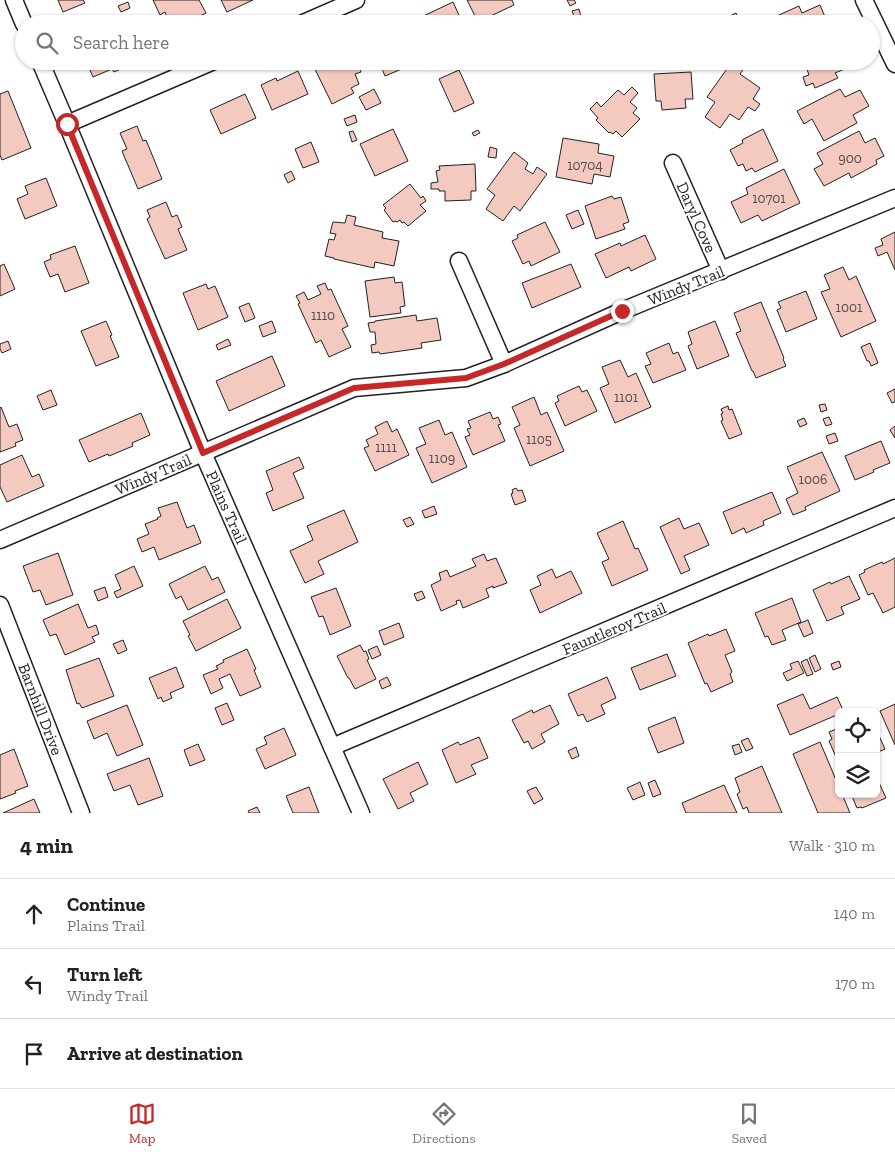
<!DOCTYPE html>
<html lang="en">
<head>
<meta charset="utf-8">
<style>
  body { margin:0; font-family:"Zilla Slab",serif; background:#f6f6f6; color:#202124 }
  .controls { position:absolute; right:15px; bottom:15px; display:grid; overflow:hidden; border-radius:8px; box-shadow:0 1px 4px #0004 }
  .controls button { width:45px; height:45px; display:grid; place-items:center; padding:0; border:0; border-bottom:1px solid #e0e0e0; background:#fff; color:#202124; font:25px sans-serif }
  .stop { position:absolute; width:15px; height:15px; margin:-11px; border:4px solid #c62828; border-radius:50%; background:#fff }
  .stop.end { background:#c62828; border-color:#fff; box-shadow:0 1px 5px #0008 }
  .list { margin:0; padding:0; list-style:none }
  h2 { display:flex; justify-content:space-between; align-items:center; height:65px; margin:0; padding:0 20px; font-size:21px }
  h2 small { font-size:16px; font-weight:400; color:#757577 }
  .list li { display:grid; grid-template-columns:32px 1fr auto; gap:15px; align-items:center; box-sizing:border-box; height:70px; padding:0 20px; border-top:1px solid #e0e0e0 }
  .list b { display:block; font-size:19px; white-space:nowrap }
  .list p { margin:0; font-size:16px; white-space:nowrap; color:#757577 }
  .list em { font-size:16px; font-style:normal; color:#757577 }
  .icon { flex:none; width:28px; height:28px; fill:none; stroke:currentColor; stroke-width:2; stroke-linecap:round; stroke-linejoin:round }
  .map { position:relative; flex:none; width:895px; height:813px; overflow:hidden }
  .search { position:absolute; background:#fff; box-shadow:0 1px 4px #0004; left:15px; right:15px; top:15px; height:55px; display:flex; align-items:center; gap:12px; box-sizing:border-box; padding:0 18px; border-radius:28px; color:#757577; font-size:19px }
  .sheet { height:275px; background:#fff }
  nav { display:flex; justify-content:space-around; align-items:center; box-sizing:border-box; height:70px; border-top:1px solid #e0e0e0; background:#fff; font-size:14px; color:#757577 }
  nav a { display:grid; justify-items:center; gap:2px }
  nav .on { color:#c62828 }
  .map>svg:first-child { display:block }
  .building { fill:#f3c9c0; stroke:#222 }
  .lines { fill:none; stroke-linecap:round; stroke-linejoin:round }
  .minor-casing { stroke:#222; stroke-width:19 }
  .minor { stroke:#fff; stroke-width:16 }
  .route { stroke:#c62828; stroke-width:6 }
  .labels { text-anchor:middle; stroke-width:4; stroke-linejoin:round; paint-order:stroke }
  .number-label { font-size:14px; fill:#564c4a }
  .street-label { font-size:16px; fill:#222; stroke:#fff }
</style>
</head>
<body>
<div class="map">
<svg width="895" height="813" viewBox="0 0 895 813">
  <rect width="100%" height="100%" fill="#fff"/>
  <g class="building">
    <polygon points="58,0 83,0 85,3 63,12"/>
    <polygon points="153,0 199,0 206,13 192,20 194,24 170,24 165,12 160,15"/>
    <polygon points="221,0 253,0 227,12"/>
    <polygon points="467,0 512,0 514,5 478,22"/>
    <polygon points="567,0 574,0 576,3 570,6"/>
    <polygon points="128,2 130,8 121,12 118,6"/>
    <polygon points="453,2 463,24 417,24 415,20"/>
    <polygon points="820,5 828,24 761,23 799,6 802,13"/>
    <polygon points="579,9 581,17 575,19 572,11"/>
    <polygon points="736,13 740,21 735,24 723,24 721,20"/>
    <polygon points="86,61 134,61 135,63 114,72 112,69 93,77"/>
    <polygon points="317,61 356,61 361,72 355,74 359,84 351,88 354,93 332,104 312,63"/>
    <polygon points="374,61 401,61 404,68 385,76 380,64 376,66"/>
    <polygon points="733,61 737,61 745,67 740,74 760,88 753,99 760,104 755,111 748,107 739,120 730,114 720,128 705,117 715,102 707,97 729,66 730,66"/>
    <polygon points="804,61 845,61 847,68 835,73 838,78 815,88 813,83 806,86 803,77 809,75"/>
    <polygon points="459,70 474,103 454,112 439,79"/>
    <polygon points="298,71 308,94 272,110 261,85 276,78 277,81"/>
    <polygon points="691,72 693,99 685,99 686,108 662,110 661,101 656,101 654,74"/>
    <polygon points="632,87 638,93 630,102 637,108 633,113 640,119 622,137 616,131 613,134 610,132 609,133 596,120 598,118 590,109 597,102 601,107 618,90 624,95"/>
    <polygon points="374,89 381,103 366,110 359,97"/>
    <polygon points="840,89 845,97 860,90 869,106 853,115 857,123 824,141 812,119 804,124 797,111"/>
    <polygon points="8,91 31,148 2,160 0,155 0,94"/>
    <polygon points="245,94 256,118 221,134 210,110"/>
    <polygon points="355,115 357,122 347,126 344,119"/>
    <polygon points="137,126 143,141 146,140 162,179 138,189 122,151 127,149 120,133"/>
    <polygon points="393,129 408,161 375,176 360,144"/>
    <polygon points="763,129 778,161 755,172 752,168 746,171 743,164 738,166 730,150 743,143 742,140"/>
    <polygon points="478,130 480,133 474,136 472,133"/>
    <polygon points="353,131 357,140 352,142 349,132"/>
    <polygon points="859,131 865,143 875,138 884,156 876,160 877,164 851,178 849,173 824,186 814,169 823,164 817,153"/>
    <polygon points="563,138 599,144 598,153 614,156 610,177 594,174 592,184 556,177"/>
    <polygon points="311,142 319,162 303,168 295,149"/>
    <polygon points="490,147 497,149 496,158 488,157"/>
    <polygon points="514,152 528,163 525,169 533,174 537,167 547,174 520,211 514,206 503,221 486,209 495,195 487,189"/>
    <polygon points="475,164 476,191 471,191 471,200 445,201 445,191 439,191 439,189 431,189 431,183 438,182 436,171 440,170 439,166"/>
    <polygon points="784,169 800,203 762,221 758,215 741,223 731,202 748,194 746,188"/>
    <polygon points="291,171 295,179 288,183 284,175"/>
    <polygon points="46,178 57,206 25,219 17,199 28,194 25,186"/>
    <polygon points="410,184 421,198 423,196 426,201 420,205 426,211 408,226 404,222 402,223 400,220 397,222 395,221 393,222 384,210 386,208 383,205"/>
    <polygon points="612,196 614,199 621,197 629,222 623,224 625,229 596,239 585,206"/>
    <polygon points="166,202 172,217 177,215 182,227 178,229 187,250 165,259 147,219 150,217 147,210"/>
    <polygon points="578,210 584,224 572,229 566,215"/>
    <polygon points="347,215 356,217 354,225 383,232 382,238 399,241 394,266 375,262 374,268 334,259 334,258 325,256 329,239 334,240 336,234 330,233 333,222 345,223"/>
    <polygon points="545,222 560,252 531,266 529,261 523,264 512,241 518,238 517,235"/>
    <polygon points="895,232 895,270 887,252 878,256 875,248 883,245 881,239"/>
    <polygon points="645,235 656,259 631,271 629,267 606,278 595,254 620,243 621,246"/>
    <polygon points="75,246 89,283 65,292 58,274 50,277 44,262 51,259 50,255"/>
    <polygon points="4,264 15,289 0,296 0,266"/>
    <polygon points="571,264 581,287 532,308 522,283"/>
    <polygon points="843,267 849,280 856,276 876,321 841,337 821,292 830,289 824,275"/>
    <polygon points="394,277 395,283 402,282 405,306 400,307 401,313 370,317 365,281"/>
    <polygon points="325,283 328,290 331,289 348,326 342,329 351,347 329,357 321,340 316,343 298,304 300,303 296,296 304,292 308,300 321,294 317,286"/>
    <polygon points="206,284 208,289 215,286 228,317 198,330 183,293"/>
    <polygon points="806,291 817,319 786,332 777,310 781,308 778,302"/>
    <polygon points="761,302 784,358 783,359 786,366 756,378 753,371 752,371 736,333 741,331 734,313"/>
    <polygon points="249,303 255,318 245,322 239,307"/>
    <polygon points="416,315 417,321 437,318 441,340 421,343 422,348 380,354 379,352 372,353 371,345 376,344 375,332 370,332 368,323 375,322 375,321"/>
    <polygon points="106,321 112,335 110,336 119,357 96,366 81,331"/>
    <polygon points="272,321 276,332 263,337 259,326"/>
    <polygon points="715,321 729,356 697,369 688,346 692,344 688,332"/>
    <polygon points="228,339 231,345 218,350 216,345"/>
    <polygon points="8,341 11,349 2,353 0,349 0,344"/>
    <polygon points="669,343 673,354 678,352 686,370 653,383 645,366 651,364 646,353"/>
    <polygon points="870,343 878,363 871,366 869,361 867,361 861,347"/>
    <polygon points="272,356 285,386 229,411 216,381"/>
    <polygon points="620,360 628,377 636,373 651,407 615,423 600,388 609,384 602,367"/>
    <polygon points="579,386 582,392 587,390 597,411 565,426 555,403 559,401 557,396"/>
    <polygon points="895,389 895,402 892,403 887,393"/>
    <polygon points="51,390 57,405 43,410 37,396"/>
    <polygon points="534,397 541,415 547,412 564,451 530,466 514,428 520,425 512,407"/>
    <polygon points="825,404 827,410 821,412 819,405"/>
    <polygon points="728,406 729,410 732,409 742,434 729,439 721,421 723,420 721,414 723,413 721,409"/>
    <polygon points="1,407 9,427 17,424 23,440 15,443 16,446 0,452 0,408"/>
    <polygon points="490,412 493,419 498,417 501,424 498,425 505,441 473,455 465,437 470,435 467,429 471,428 468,421"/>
    <polygon points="141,413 150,435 132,443 133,446 109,456 108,454 89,462 79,440"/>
    <polygon points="829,417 832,424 826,426 823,419"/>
    <polygon points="804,418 807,424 800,427 797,421"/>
    <polygon points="439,420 445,435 452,432 467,467 432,483 416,448 426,444 419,428"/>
    <polygon points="387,421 392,432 397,429 409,455 375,471 364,448 369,446 366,440 378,434 375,427"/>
    <polygon points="895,426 895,438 890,430"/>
    <polygon points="835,433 838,441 829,444 826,436"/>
    <polygon points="881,441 890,463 873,470 874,472 855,480 845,456"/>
    <polygon points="822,452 840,491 805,507 806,510 793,515 786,499 798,493 787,467"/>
    <polygon points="22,455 32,477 39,474 44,486 7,502 0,487 0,465"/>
    <polygon points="299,457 304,468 293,473 304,498 273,511 266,493 273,490 266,471"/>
    <polygon points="516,488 518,491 522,490 526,501 515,505 511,494 513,493 512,490"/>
    <polygon points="772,492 781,513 763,521 764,525 746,533 744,528 732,534 723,512"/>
    <polygon points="177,502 187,528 194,525 201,543 159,560 154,547 142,552 137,539 149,534 145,524 158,519 157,518 161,516 158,508"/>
    <polygon points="434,506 437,514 425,518 422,511"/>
    <polygon points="344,510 358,542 318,561 324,574 305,583 290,551 313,540 307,526"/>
    <polygon points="410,517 414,524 407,527 403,520"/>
    <polygon points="679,518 684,529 699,523 709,545 684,556 690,570 681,574 660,527"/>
    <polygon points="623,521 635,549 638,548 648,570 612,586 602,562 609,559 597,533"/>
    <polygon points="58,553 73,595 46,605 40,590 33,592 23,566"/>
    <polygon points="484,554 487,561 496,558 507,583 493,588 493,586 486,589 489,597 463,608 460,600 456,601 457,604 441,611 431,585 441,580 439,573 447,570 450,577 476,566 472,559"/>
    <polygon points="895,558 895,607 883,613 873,593 868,595 859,575 865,572 864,570 882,562 883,564"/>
    <polygon points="134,566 143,586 117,598 114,592 121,589 115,575"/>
    <polygon points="205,566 212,580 218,577 225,592 188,610 181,596 176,599 169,584"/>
    <polygon points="552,569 556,578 571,571 582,593 540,613 530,590 541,585 537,576"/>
    <polygon points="849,576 860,599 841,607 844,614 827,621 813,590 830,582 831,584"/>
    <polygon points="105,587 108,597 98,601 94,591"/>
    <polygon points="336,588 351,626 330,635 323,616 319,617 311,597"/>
    <polygon points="422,591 425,598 417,601 414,594"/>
    <polygon points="792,598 801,622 782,630 786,640 772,645 768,636 765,637 755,613"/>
    <polygon points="227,599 241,628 196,651 188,636 190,635 183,621"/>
    <polygon points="78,604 88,628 96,625 99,634 92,637 95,642 65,655 56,634 50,636 43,620"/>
    <polygon points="808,620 813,633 804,637 798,624"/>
    <polygon points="399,623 404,637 384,645 379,631"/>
    <polygon points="726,629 735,651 725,655 732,672 730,674 733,682 711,692 707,683 705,684 688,643 708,634 709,636"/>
    <polygon points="123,640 127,650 118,654 113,644"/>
    <polygon points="360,645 364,652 366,651 369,659 367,660 376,679 355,689 349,678 348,678 337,656"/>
    <polygon points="377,646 381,655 372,659 368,650"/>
    <polygon points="247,649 256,669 254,670 261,687 240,696 230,674 219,679 223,688 211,694 203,675 218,669 216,666 224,662 223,660"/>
    <polygon points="667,654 676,676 640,690 631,668"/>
    <polygon points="815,655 821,669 815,672 809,658"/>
    <polygon points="99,658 114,696 82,708 79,703 77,704 66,670"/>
    <polygon points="807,659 813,674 807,676 801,662"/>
    <polygon points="798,661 804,673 787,681 783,673 792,669 790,664"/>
    <polygon points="839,661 841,667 833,670 831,664"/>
    <polygon points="176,667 184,687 170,693 172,698 163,702 161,697 158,699 149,678"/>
    <polygon points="387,677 391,685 382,689 379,681"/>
    <polygon points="607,677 616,698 601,705 605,714 587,722 583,714 578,716 568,694"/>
    <polygon points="803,694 810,709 837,697 844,712 839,712 839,714 790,735 777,705"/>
    <polygon points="227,703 234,720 222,725 215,708"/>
    <polygon points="895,704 895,745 880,711"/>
    <polygon points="127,705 143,745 117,756 107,733 94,739 87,721"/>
    <polygon points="550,705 559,724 541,734 545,742 532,749 528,741 524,743 512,720 532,710 533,713"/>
    <polygon points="675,717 684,743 658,753 648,728"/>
    <polygon points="284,728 296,755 265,769 256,749 267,744 264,737"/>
    <polygon points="839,728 839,764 829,741 832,739 829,732"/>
    <polygon points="876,729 885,749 876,753"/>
    <polygon points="479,737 488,758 471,765 476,774 456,783 442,750 458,742 460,745"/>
    <polygon points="748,738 753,748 746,751 741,741"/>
    <polygon points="820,742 839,787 839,794 842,794 850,813 818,813 793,754"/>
    <polygon points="198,744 205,760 190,766 184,750"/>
    <polygon points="739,744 742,752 735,755 732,746"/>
    <polygon points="576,747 579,756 572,759 568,751"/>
    <polygon points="14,749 28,786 15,791 16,793 0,799 0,755"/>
    <polygon points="149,758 163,796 138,805 130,785 114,791 107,774"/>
    <polygon points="418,762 428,784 410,793 414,801 398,809 383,779"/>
    <polygon points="762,766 782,813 749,813 747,807 743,809 737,794 740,792 735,778"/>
    <polygon points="876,776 886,798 862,808 861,807 857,808 851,794 876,794"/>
    <polygon points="655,780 661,794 653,797 648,783"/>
    <polygon points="640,782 645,795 633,800 627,788"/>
    <polygon points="724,785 737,813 686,813 682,803"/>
    <polygon points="309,787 319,813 293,813 286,796"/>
    <polygon points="536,787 543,799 534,804 527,791"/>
    <polygon points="34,799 40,813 3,813"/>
    <polygon points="257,807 260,813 249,813 248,811"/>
  </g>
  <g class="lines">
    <g class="minor-casing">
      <g id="minor">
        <polyline points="14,0 24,24"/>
        <polyline points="864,0 895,64"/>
        <polyline points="301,24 356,0"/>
        <polyline points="40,61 67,124 203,453 361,813"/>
        <polyline points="67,124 214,61"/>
        <polyline points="673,163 721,271"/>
        <polyline points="459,261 504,364"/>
        <polyline points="0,540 354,388 466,378 504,364 622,311 895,198"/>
        <polyline points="0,605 81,813"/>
        <polyline points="332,747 895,508"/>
      </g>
    </g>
    <use href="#minor" class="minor"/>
  </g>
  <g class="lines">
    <polyline class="route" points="67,124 203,453 354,388 466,378 504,364 622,311"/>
  </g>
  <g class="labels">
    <g class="number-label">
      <text x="850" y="163">900</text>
      <text x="585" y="170">10704</text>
      <text x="769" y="203">10701</text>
      <text x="849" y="312">1001</text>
      <text x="323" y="320">1110</text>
      <text x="626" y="402">1101</text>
      <text x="539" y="444">1105</text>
      <text x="386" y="452">1111</text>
      <text x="442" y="463">1109</text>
      <text x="813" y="484">1006</text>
    </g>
    <g class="street-label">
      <text transform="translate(697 217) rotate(66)" y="6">Daryl Cove</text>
      <text transform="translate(686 285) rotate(-22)" y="6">Windy Trail</text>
      <text transform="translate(153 474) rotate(-23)" y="6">Windy Trail</text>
      <text transform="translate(227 507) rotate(66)" y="6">Plains Trail</text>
      <text transform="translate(614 628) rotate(-23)" y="6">Fauntleroy Trail</text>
      <text transform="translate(41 709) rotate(69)" y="6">Barnhill Drive</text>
    </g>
  </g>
</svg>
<div class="controls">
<button><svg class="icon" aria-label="locate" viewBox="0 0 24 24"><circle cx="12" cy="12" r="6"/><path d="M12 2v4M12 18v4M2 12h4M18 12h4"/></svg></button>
<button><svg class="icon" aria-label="layers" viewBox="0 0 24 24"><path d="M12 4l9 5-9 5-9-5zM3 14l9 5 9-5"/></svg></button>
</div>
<div class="stop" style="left:67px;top:124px"></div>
<div class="stop end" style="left:622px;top:311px"></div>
<div class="search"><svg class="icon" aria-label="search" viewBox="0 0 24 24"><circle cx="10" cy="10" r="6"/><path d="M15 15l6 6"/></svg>Search here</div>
</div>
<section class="sheet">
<h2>4 min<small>Walk · 310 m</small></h2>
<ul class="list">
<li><svg class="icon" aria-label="ahead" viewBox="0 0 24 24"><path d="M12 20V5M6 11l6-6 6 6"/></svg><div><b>Continue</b><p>Plains Trail</p></div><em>140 m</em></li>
<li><svg class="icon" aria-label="left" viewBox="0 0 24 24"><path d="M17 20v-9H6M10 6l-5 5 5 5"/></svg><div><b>Turn left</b><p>Windy Trail</p></div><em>170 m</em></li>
<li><svg class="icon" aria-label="arrive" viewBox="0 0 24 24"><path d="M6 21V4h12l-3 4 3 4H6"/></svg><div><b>Arrive at destination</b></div></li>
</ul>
</section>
<nav>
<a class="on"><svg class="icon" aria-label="map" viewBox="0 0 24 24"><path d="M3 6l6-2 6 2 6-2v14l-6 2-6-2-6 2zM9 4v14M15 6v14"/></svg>Map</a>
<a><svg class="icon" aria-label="directions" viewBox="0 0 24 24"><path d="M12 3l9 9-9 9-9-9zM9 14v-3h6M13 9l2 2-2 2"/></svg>Directions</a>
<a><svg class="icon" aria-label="saved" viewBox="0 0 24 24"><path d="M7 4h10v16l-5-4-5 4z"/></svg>Saved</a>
</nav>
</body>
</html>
